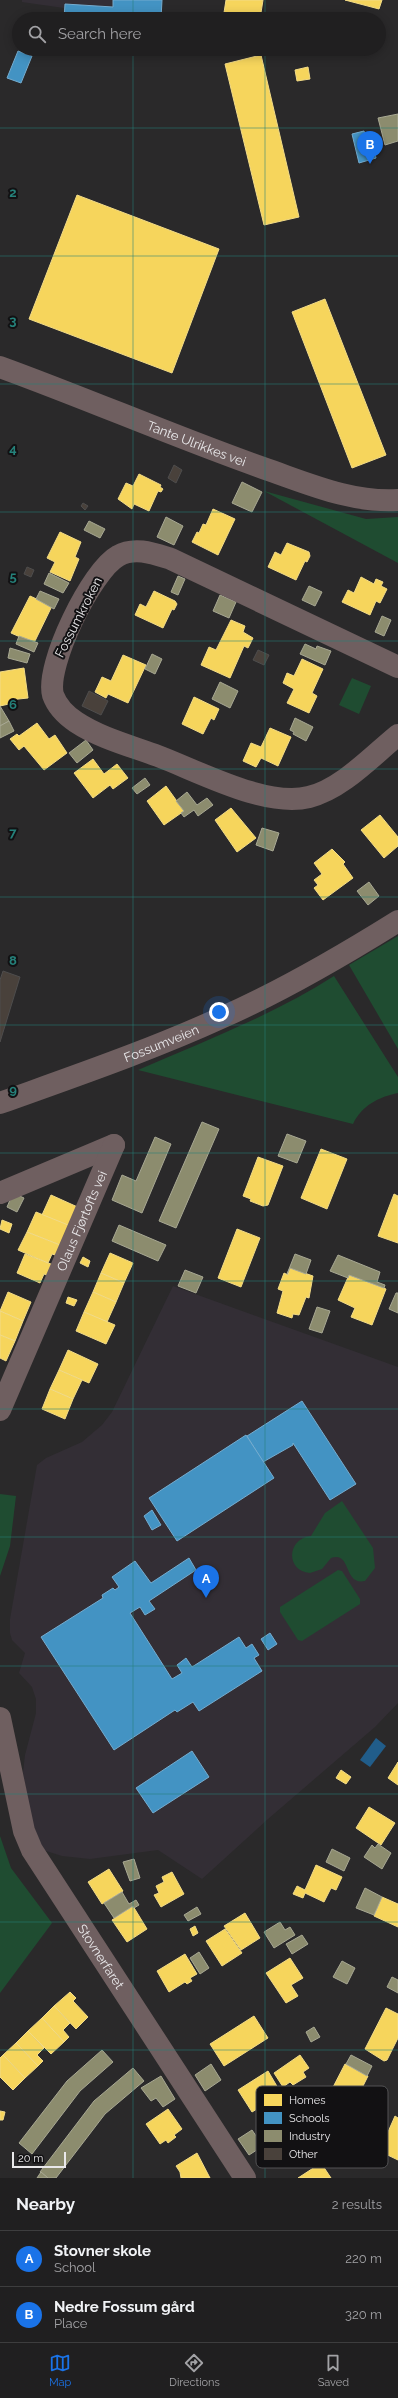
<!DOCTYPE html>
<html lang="en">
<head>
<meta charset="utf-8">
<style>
  body { margin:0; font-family:Raleway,sans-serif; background:#2d2c2d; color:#f1f3f6 }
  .scale { position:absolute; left:12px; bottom:10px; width:54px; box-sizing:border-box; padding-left:4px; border:2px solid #e9e8ea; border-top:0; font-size:11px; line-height:14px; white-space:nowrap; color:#e9e8ea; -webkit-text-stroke:3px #121113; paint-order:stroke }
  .you { position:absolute; left:219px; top:1012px; width:14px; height:14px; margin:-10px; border:3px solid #fff; border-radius:50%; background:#1a73e8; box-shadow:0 0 0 6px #1a73e833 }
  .badge { display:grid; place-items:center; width:26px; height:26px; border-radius:50%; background:#1a73e8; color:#fff; font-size:13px; font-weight:700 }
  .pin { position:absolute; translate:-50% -33px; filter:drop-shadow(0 1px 2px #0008) }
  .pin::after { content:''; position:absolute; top:21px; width:14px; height:12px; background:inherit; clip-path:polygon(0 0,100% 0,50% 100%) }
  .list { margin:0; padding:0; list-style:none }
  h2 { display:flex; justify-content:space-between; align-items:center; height:52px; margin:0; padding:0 16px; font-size:17px }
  h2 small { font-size:13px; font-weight:400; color:#a2a2a5 }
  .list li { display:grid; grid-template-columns:26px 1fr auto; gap:12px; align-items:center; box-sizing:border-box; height:56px; padding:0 16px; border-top:1px solid #3d3d3e }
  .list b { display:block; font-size:15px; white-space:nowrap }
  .list p { margin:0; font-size:13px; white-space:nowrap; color:#a2a2a5 }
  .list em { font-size:13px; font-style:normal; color:#a2a2a5 }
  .icon { flex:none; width:22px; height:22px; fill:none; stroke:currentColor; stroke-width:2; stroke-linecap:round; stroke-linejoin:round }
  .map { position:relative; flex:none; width:398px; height:2178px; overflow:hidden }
  .search { position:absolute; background:#201f20; box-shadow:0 2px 10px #0003; left:12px; right:12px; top:12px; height:44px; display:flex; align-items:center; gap:10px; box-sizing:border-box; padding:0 14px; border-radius:22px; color:#a2a2a5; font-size:15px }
  .sheet { height:164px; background:#201f20 }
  nav { display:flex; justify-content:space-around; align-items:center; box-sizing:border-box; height:56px; border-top:1px solid #3d3d3e; background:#201f20; font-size:11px; color:#a2a2a5 }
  nav a { display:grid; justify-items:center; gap:2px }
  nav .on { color:#1a73e8 }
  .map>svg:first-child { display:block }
  .built { fill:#332e35 }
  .green { fill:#1f4c31 }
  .water { fill:#215d8a }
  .homes { fill:#f6d55c; stroke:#f2db87 }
  .schools { fill:#4393c3; stroke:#75accf }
  .industry { fill:#8c8c6e; stroke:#a8a893 }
  .building { fill:#49413b; stroke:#4e4d4d }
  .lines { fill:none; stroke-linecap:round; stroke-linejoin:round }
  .minor { stroke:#6f5f60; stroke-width:22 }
  .grid { fill:none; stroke:#25817a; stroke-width:1; stroke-opacity:0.55 }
  .labels { text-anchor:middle; stroke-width:4; stroke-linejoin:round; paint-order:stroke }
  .street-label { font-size:13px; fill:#e9e8ea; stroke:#121113 }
  .key { fill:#121113; stroke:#525254; stroke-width:1 }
  .key-label { font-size:11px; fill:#e9e8ea }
  .grid-label { font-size:13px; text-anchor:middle; font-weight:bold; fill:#25817a; stroke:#121113; stroke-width:4; stroke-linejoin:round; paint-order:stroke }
</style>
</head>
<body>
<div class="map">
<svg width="398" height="2178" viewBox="0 0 398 2178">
  <rect width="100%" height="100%" fill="#2a292a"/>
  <g class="built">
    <polygon points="22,0 132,0 129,19 89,19 63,15 64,8 22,2"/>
    <polygon points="173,1286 398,1367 398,1703 375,1727 268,1819 202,1879 158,1850 90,1859 62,1856 43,1850 32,1822 23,1773 25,1755 36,1713 36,1699 32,1687 19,1673 25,1653 12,1640 10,1633 10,1619 37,1465 46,1458 82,1442 102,1425 112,1412"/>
  </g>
  <g class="green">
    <polygon points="264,491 366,519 398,517 398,563"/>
    <polygon points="352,678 371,686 359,714 339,705"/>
    <polygon points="398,936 398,1049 349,965"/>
    <path d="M334,976l64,101v16c-19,4 -36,12 -45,31l-215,-54c67,-29 135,-55 196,-94z"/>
    <polygon points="0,1494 16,1496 10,1546 0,1576"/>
    <path d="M342,1501l31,47 2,20 -10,13c-22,5 -13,-30 -34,-23l-9,11 -12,4c-25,-2 -23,-35 1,-37l14,-23z"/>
    <polygon points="338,1570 342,1571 360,1599 360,1604 302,1641 298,1640 280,1612 280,1607"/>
    <polygon points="0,1836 11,1868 52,1923 0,1993"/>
  </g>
  <polygon class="water" points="376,1738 386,1746 370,1767 360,1760"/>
  <g class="homes">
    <polygon points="226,0 263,0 260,19 223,19"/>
    <polygon points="345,0 382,0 379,9"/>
    <polygon points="261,55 299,217 264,225 225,64"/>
    <polygon points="308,67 310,79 297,81 295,70"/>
    <polygon points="77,195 219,249 172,373 29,319"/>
    <polygon points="325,299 386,455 352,468 292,312"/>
    <polygon points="139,474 161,485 160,487 163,489 161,492 158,491 149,511 134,504 132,509 118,499 126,483 133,486"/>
    <polygon points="213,509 235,519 218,555 192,542 197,532 199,533 203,524 206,525"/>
    <polygon points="60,532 81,542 75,557 79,559 70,581 50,572 55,562 47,558"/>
    <polygon points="287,543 309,552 310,556 307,562 305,561 296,580 268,567 275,552 281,555"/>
    <polygon points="361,577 374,584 376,579 383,582 381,586 387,589 380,603 376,601 370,615 342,602 348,590 354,593"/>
    <polygon points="154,591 175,601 177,604 174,610 172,609 163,628 135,615 140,604 146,607"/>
    <polygon points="30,596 52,606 34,643 11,633"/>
    <polygon points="231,620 245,626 243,632 253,638 248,648 244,646 230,678 201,665 209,647 216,650"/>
    <polygon points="123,655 146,665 128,703 108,694 106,698 95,692 102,677 111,681"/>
    <polygon points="302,659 323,669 312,693 317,696 309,713 287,703 294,689 283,683 287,673 294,676"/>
    <polygon points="24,668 28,698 9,700 9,704 0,706 0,672"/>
    <polygon points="194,697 219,709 214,720 211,718 203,734 182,724"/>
    <polygon points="37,723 49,739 55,735 67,753 44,770 24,746 19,750 10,739 17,734 19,736"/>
    <polygon points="270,728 291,737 278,766 261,758 256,767 243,761 251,743 261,747"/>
    <polygon points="93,759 104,774 117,764 128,778 113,789 110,785 93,798 74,773"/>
    <polygon points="166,786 184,811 164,825 147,801"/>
    <polygon points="231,808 256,838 237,852 215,820"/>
    <polygon points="380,815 398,837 398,846 384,858 361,830"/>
    <polygon points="332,849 345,862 343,864 353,878 323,900 314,888 318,885 314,880 322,874 314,863"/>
    <polygon points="321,1149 347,1159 327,1209 301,1198"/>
    <polygon points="258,1157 283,1166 268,1205 263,1206 250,1201 251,1199 243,1196"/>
    <polygon points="394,1194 398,1196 398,1243 378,1236"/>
    <polygon points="51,1195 82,1209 73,1227 42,1215"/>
    <polygon points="36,1212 73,1227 65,1247 27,1232"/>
    <polygon points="2,1220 12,1224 9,1233 0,1229"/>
    <polygon points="237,1229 260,1238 241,1287 218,1278"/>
    <polygon points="27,1232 65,1247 61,1257 52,1254 48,1263 18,1250"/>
    <polygon points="110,1253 133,1263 124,1283 101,1273"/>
    <polygon points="25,1254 56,1266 51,1277 44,1274 40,1283 17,1273"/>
    <polygon points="83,1257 90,1261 88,1267 80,1263"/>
    <polygon points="290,1268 313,1276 309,1298 306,1297 299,1315 293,1314 292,1318 277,1313 283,1291 278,1289 284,1273 288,1275"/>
    <polygon points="101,1273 124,1283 116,1302 93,1292"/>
    <polygon points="349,1275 386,1289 372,1325 351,1317 355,1308 338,1300"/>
    <polygon points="8,1292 31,1302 23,1321 0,1311"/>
    <polygon points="93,1292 116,1302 107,1322 84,1312"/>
    <polygon points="68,1297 77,1300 74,1306 66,1303"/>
    <polygon points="0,1311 23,1321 15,1341 0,1335"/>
    <polygon points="84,1312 115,1325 106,1344 76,1331"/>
    <polygon points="0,1335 15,1341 6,1361 0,1358"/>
    <polygon points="68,1350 98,1364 89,1383 59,1370"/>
    <polygon points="59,1370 82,1380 73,1399 50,1389"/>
    <polygon points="50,1389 73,1399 65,1419 42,1409"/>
    <polygon points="398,1762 398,1785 388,1778"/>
    <polygon points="341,1770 351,1777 346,1784 336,1778"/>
    <polygon points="369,1807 395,1823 381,1845 356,1828"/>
    <polygon points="316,1865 342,1877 336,1890 331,1888 324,1902 305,1893 303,1898 293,1894 297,1886 305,1890"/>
    <polygon points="109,1869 123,1891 102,1904 88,1882"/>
    <polygon points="172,1872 184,1894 161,1907 154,1895 159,1893 156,1886 164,1882 162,1877"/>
    <polygon points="382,1897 398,1904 398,1927 374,1916"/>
    <polygon points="133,1906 147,1929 127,1942 112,1920"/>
    <polygon points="245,1913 260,1938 241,1950 224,1926"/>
    <polygon points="195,1926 198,1933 193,1936 190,1929"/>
    <polygon points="225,1929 242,1953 222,1966 206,1941"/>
    <polygon points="185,1954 197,1974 190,1978 192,1981 187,1984 185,1982 169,1992 157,1971"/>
    <polygon points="290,1958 303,1978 291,1985 298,1996 286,2003 266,1973"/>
    <polygon points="70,1992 76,1998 73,2001 88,2017 76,2029 54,2006"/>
    <polygon points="54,2006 70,2023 63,2030 69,2037 64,2042 42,2018"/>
    <polygon points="386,2008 398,2014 398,2038 387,2060 384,2061 365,2049"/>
    <polygon points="254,2016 268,2038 224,2066 210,2044"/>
    <polygon points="42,2018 64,2042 51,2054 28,2031"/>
    <polygon points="28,2031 44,2048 37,2055 43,2061 38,2066 16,2043"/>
    <polygon points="16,2043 38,2066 25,2078 3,2055"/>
    <polygon points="3,2055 25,2078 13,2090 0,2077 0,2058"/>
    <polygon points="300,2055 309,2068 303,2072 306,2077 293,2085 290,2082 283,2087 274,2073"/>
    <polygon points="345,2064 368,2076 361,2090 364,2092 359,2101 356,2099 353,2105 330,2093"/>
    <polygon points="268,2071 278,2088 271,2093 277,2102 264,2110 262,2106 252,2112 238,2090"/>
    <polygon points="168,2109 182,2129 174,2135 176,2137 168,2143 166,2140 160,2144 146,2124"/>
    <polygon points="0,2111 5,2112 3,2120 0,2120"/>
    <polygon points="395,2116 398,2118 398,2160 371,2147 381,2128 388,2132"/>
    <polygon points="197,2153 210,2178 181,2178 180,2172 176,2166"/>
    <polygon points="321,2163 331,2178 298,2178"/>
  </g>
  <g class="schools">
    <polygon points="113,0 162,0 161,19 64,19 65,4 113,7"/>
    <polygon points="18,51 32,56 21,83 7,78"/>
    <polygon points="364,131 366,138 371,137 376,158 359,163 352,134"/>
    <polygon points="302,1401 356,1484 330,1500 293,1443 293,1445 263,1462 247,1436"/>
    <polygon points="246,1435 274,1478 177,1541 149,1498"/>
    <polygon points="152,1510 161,1525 152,1530 144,1516"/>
    <polygon points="189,1558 196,1570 149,1601 155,1609 145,1615 140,1607 130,1613 172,1679 182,1673 177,1665 186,1658 192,1667 239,1637 246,1648 252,1644 259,1655 254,1658 262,1671 199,1711 193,1702 177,1712 175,1710 114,1750 41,1637 103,1598 102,1595 113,1588 115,1590 119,1587 112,1577 135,1561 151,1583"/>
    <polygon points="270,1633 277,1644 268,1650 261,1639"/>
    <polygon points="192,1751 209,1777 153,1813 136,1788"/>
  </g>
  <g class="industry">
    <polygon points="398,114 398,141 385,145 378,118"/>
    <polygon points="242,482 262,492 252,512 232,503"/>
    <polygon points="166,517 183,526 174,545 157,537"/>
    <polygon points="89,521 105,529 100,538 84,530"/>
    <polygon points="49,573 69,583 63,593 44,584"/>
    <polygon points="178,576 185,579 178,595 171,592"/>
    <polygon points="309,586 322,592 315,606 302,600"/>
    <polygon points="40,591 59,599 54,609 36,599"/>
    <polygon points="220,595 236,602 229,618 213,611"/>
    <polygon points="382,616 391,620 384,636 375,632"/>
    <polygon points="19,636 38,643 34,652 16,644"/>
    <polygon points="305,644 316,649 317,646 331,651 325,665 300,654"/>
    <polygon points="10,648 30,654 27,663 8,658"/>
    <polygon points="152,654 162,659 155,674 145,669"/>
    <polygon points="220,682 238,691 230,708 212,699"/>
    <polygon points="0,706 9,721 0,726"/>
    <polygon points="295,718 313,727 306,741 293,734 294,732 290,730"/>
    <polygon points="9,721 14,731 0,738 0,726"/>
    <polygon points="86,740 93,750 77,763 69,753"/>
    <polygon points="145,778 150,785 137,794 132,788"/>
    <polygon points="187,792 197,805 207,798 213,805 198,816 194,810 184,817 181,813 184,811 176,801"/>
    <polygon points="262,828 279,833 273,851 256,845"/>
    <polygon points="369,882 379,896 368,905 357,891"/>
    <polygon points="202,1122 219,1129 176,1228 159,1221"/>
    <polygon points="287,1134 306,1141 297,1163 278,1156"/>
    <polygon points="155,1137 171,1144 142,1213 112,1200 122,1175 136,1181"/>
    <polygon points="13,1193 24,1198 17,1212 7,1207"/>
    <polygon points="119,1225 166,1245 158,1261 112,1241"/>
    <polygon points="295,1254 311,1260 306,1274 290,1268 287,1274"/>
    <polygon points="338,1255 380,1272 377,1282 385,1285 384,1288 349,1275 348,1278 330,1271"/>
    <polygon points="185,1270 203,1277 196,1293 178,1286"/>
    <polygon points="396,1293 398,1293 398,1313 389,1309"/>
    <polygon points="317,1307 330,1311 322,1333 309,1329"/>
    <polygon points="378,1844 391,1853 382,1869 364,1857 372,1845 375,1848"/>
    <polygon points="332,1849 350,1858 344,1871 326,1862"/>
    <polygon points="134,1859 140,1878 130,1881 123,1862"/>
    <polygon points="365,1888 382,1897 374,1915 356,1908"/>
    <polygon points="122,1892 129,1904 136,1900 139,1905 134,1908 133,1906 114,1918 104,1903"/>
    <polygon points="197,1907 201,1914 188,1921 184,1915"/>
    <polygon points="280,1922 285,1930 290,1927 295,1935 274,1948 264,1932"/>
    <polygon points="302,1935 308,1944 292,1954 286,1944"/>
    <polygon points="199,1952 209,1968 200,1974 190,1958"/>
    <polygon points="342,1961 355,1968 347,1984 333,1977"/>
    <polygon points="392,1977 398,1980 398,1993 387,1987"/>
    <polygon points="314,2027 320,2037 311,2042 306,2032"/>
    <polygon points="102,2050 113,2062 80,2091 32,2154 19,2143 67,2081"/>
    <polygon points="351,2055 372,2066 367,2076 346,2064"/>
    <polygon points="211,2064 221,2080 205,2091 195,2075"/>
    <polygon points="133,2068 144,2081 105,2114 56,2178 48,2178 40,2172 94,2101"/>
    <polygon points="161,2076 175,2099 163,2107 156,2098 151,2101 141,2088"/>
    <polygon points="252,2130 263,2146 249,2155 238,2139"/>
    <polygon points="41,2172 48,2178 37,2178"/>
  </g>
  <g class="building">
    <polygon points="174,465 182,470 176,483 168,478"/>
    <polygon points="83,503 88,506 85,510 81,506"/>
    <polygon points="27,567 34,570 31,577 24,574"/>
    <polygon points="258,650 269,655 264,665 253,660"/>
    <polygon points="89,691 108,701 101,715 82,706"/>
    <polygon points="3,971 20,977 0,1042 0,980"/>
  </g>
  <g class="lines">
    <g class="minor">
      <path id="s1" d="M0,367c88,32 175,70 263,101 44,15 88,35 135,32"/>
      <path d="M398,667l-227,-108c-16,-5 -36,-13 -53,-3 -26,14 -73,109 -65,139 4,11 14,21 23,27 24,16 55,24 82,34 40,15 108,52 151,41 33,-8 63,-41 89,-62"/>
      <path id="s2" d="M0,1103c75,-27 151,-53 223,-86 61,-27 119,-61 175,-96"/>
      <polyline points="0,1193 114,1145"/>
      <path id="s3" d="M0,1410l114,-265"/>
      <path id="s4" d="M0,1718l24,113 8,19 213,328"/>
    </g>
  </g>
  <path class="grid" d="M133,0v19M265,0v19M133,49v2129M265,49v2129M0,128h398M0,256h398M0,384h398M0,512h398M0,641h398M0,769h398M0,897h398M0,1025h398M0,1153h398M0,1281h398M0,1409h398M0,1537h398M0,1666h398M0,1794h398M0,1922h398M0,2050h398"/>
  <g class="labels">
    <g class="street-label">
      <text dy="5" stroke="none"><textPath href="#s1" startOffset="211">Tante Ulrikkes vei</textPath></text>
      <text transform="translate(78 617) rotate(-63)" y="5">Fossumkroken</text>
      <text dy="5" stroke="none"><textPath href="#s2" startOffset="172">Fossumveien</textPath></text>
      <text dy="5" stroke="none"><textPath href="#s3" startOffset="206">Olaus Fjørtofts vei</textPath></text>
      <text dy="5" stroke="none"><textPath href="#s4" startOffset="263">Stovnerfaret</textPath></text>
    </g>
  </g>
  <rect x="256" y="2086" width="132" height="82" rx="6" class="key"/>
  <rect x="264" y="2094" width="18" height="12" fill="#f6d55c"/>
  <rect x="264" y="2112" width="18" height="12" fill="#4393c3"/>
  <rect x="264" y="2130" width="18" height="12" fill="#8c8c6e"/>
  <rect x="264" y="2148" width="18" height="12" fill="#49413b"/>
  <g class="key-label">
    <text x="289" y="2104">Homes</text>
    <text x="289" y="2122">Schools</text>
    <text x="289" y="2140">Industry</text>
    <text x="289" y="2158">Other</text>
  </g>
  <g class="grid-label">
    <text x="13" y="197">2</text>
    <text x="13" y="325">3</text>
    <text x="13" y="453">4</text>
    <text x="13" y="581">5</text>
    <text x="13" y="709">6</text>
    <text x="13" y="837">7</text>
    <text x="13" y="965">8</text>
    <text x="13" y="1094">9</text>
  </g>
</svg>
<div class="scale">20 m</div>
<div class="you"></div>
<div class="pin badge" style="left:206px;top:1598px">A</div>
<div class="pin badge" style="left:370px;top:164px">B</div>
<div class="search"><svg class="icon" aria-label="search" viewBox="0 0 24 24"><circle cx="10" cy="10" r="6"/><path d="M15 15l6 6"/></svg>Search here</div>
</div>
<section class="sheet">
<h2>Nearby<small>2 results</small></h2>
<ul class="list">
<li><span class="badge">A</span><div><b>Stovner skole</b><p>School</p></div><em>220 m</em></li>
<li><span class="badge">B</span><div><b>Nedre Fossum gård</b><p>Place</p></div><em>320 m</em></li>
</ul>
</section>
<nav>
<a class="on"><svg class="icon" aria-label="map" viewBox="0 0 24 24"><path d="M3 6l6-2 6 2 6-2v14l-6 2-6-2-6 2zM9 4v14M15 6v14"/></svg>Map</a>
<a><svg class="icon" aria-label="directions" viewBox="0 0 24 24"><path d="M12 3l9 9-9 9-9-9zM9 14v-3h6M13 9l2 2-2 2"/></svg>Directions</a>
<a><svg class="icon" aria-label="saved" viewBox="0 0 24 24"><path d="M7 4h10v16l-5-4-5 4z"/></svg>Saved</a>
</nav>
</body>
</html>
